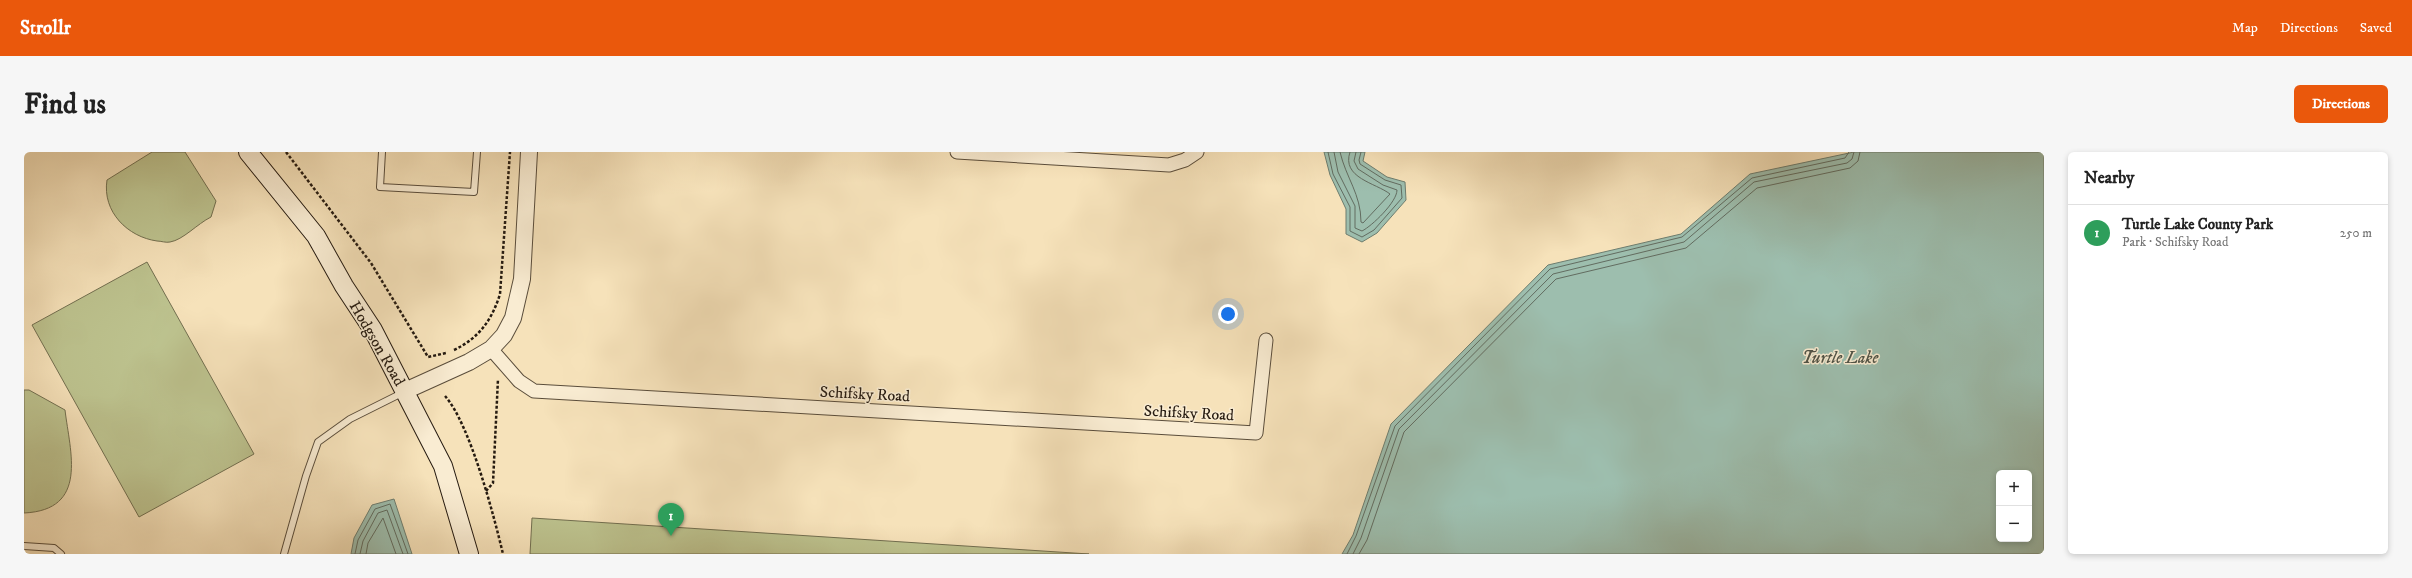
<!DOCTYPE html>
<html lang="en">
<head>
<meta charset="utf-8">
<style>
  body { margin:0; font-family:"IM FELL DW Pica",serif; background:#f6f6f6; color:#222 }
  .controls { position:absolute; right:12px; bottom:12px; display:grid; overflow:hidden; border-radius:6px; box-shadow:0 2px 6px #0003 }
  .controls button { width:36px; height:36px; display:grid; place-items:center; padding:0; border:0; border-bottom:1px solid #e0e0e0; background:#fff; color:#222; font:20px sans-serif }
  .you { position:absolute; left:1204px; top:162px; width:14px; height:14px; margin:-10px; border:3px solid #fff; border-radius:50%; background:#1a73e8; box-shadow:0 0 0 6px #1a73e833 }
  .badge { display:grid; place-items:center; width:26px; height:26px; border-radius:50%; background:#ea580c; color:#fff; font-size:13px; font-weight:700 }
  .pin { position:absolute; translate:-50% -33px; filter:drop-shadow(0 1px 2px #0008) }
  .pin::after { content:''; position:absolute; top:21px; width:14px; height:12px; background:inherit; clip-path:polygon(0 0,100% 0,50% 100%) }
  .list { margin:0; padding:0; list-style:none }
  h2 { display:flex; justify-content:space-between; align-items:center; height:52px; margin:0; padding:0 16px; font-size:17px }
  h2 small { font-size:13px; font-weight:400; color:#767676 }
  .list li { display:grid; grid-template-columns:26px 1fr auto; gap:12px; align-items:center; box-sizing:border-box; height:56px; padding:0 16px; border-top:1px solid #e0e0e0 }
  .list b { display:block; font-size:15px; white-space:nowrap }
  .list p { margin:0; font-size:13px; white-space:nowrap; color:#767676 }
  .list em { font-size:13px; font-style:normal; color:#767676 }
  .map { position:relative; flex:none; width:2020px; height:402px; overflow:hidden; border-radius:6px }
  header { display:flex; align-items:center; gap:24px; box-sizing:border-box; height:56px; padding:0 20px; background:#ea580c; color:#fff }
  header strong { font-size:19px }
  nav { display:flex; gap:22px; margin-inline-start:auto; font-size:14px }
  .intro { display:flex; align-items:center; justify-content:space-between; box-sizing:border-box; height:96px; padding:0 24px }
  h1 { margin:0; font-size:28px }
  .button { padding:10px 18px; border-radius:6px; background:#ea580c; color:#fff; font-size:14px; font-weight:700 }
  main { display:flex; gap:24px; padding:0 24px }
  aside { flex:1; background:#fff; border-radius:6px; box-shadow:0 2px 6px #0003 }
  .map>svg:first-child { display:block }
  .green { fill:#bdc38f; stroke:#726f50 }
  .water { fill:#9dbeae; stroke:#6d7d6f; fill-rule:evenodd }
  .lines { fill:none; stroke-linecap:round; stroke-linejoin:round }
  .shore { stroke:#626c60; stroke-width:1 }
  .service-casing { stroke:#5a4d3b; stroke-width:8 }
  .minor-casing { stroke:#5a4d3b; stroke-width:15 }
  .tertiary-casing { stroke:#5a4d3b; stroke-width:18 }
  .secondary-casing { stroke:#261b11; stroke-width:20 }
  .path { stroke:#261b11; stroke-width:2.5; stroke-dasharray:3 2; stroke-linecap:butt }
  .service { stroke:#f9ecd2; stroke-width:6 }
  .minor { stroke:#f9ecd2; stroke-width:13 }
  .tertiary { stroke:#f9ecd2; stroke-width:16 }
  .secondary { stroke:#f9ecd2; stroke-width:18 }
  .labels { text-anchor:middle; stroke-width:3; stroke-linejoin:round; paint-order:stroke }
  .street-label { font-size:16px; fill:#261b11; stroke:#f9ecd2 }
  .water-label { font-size:17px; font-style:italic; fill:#505448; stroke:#f9ecd2 }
</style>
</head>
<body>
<header>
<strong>Strollr</strong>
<nav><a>Map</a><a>Directions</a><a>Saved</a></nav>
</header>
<div class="intro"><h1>Find us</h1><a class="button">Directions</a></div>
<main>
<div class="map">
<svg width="2020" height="402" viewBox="0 0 2020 402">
  <rect width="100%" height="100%" fill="#f6e2ba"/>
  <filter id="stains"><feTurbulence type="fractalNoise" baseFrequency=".005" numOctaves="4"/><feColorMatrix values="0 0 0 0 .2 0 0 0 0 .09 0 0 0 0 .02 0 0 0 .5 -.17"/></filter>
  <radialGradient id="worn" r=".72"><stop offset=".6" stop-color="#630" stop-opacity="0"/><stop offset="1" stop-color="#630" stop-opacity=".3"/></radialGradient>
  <g class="green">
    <path d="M128,0h33l31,49 -5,16c-14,7 -28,23 -41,25 -4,1 -9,-1 -13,-1 -29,-4 -55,-29 -50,-61z"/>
    <polygon points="123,110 230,302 115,365 8,173"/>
    <path d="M0,238h5l36,20c5,42 24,100 -41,103z"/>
    <polygon points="508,366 1065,402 506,402"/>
  </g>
  <g class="water">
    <polygon points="1300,0 1341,0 1339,9 1363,25 1381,30 1382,48 1353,81 1338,90 1322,82 1322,57 1306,23"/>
    <path d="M1830,0h190v402h-702l11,-19 38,-111 157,-159 133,-31 69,-60zM1975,321h30v66h-30z"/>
    <polygon points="370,347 388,402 327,402 330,386 348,353"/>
  </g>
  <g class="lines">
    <g class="shore">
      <polyline points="1304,0 1309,22 1326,55 1326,79 1338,85 1350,78 1378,46 1377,33 1361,28 1336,12 1335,8 1337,0"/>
      <path d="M1310,0l4,20 17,34v22l7,3c10,-5 35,-29 35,-41l-14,-5 -25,-16 -4,-8 2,-9"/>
      <path d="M1316,0c6,26 21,42 21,70l2,1 27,-29c-14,-11 -49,-16 -40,-42"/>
      <polyline points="331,402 334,388 351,357 366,352 384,402"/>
      <polyline points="336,402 339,389 354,361 363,358 379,402"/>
      <polyline points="342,402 344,391 359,366 372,402"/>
      <polyline points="1323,402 1332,384 1371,274 1526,117 1658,85 1728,26 1821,6 1825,0"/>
      <polyline points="1329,402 1337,386 1375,277 1529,122 1660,90 1730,30 1823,11 1828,7 1830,0"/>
      <polyline points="1335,402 1343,388 1380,280 1532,127 1662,96 1733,36 1826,16 1834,9 1836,0"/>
    </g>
    <g class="service-casing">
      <g id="service">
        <polyline points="358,0 356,35 450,40 453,0"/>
        <polyline points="0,394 30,396 37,402"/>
        <polyline points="260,402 282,324 294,290 326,267 380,240"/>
      </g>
    </g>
    <g class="minor-casing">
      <g id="minor">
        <polyline points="933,0 1145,13 1161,8 1173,0"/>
        <polyline points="467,197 495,229 510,239 1232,281 1242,188"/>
      </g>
    </g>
    <g class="tertiary-casing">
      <polyline id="tertiary" points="381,239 445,210 467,197 480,183 489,166 498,127 505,0"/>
    </g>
    <g class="secondary-casing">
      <polyline id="secondary" points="224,0 292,84 320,134 349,178 419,314 445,402"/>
    </g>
    <g class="path">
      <polyline points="262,0 347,111 404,205 422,201"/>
      <path d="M430,198c25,-12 38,-30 46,-56l10,-142"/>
      <path d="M421,244c25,28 49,120 58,158"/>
      <polyline points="462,339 469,331 474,227"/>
    </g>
    <use href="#service" class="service"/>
    <use href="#minor" class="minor"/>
    <use href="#tertiary" class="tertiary"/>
    <use href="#secondary" class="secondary"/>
  </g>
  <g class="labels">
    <g class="street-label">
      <text transform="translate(354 191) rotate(60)" y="6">Hodgson Road</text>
      <text transform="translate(841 241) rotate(3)" y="6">Schifsky Road</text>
      <text transform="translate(1165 260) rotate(3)" y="6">Schifsky Road</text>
    </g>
    <g class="water-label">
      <text x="1816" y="211">Turtle Lake</text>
    </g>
  </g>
  <rect width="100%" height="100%" filter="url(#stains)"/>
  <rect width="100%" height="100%" fill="url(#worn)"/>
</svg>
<div class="controls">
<button>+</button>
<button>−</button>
</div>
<div class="you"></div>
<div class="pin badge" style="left:647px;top:384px;background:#2e9e5b">1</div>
</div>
<aside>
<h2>Nearby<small></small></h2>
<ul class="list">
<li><span class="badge" style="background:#2e9e5b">1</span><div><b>Turtle Lake County Park</b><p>Park · Schifsky Road</p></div><em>250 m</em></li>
</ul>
</aside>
</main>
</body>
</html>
